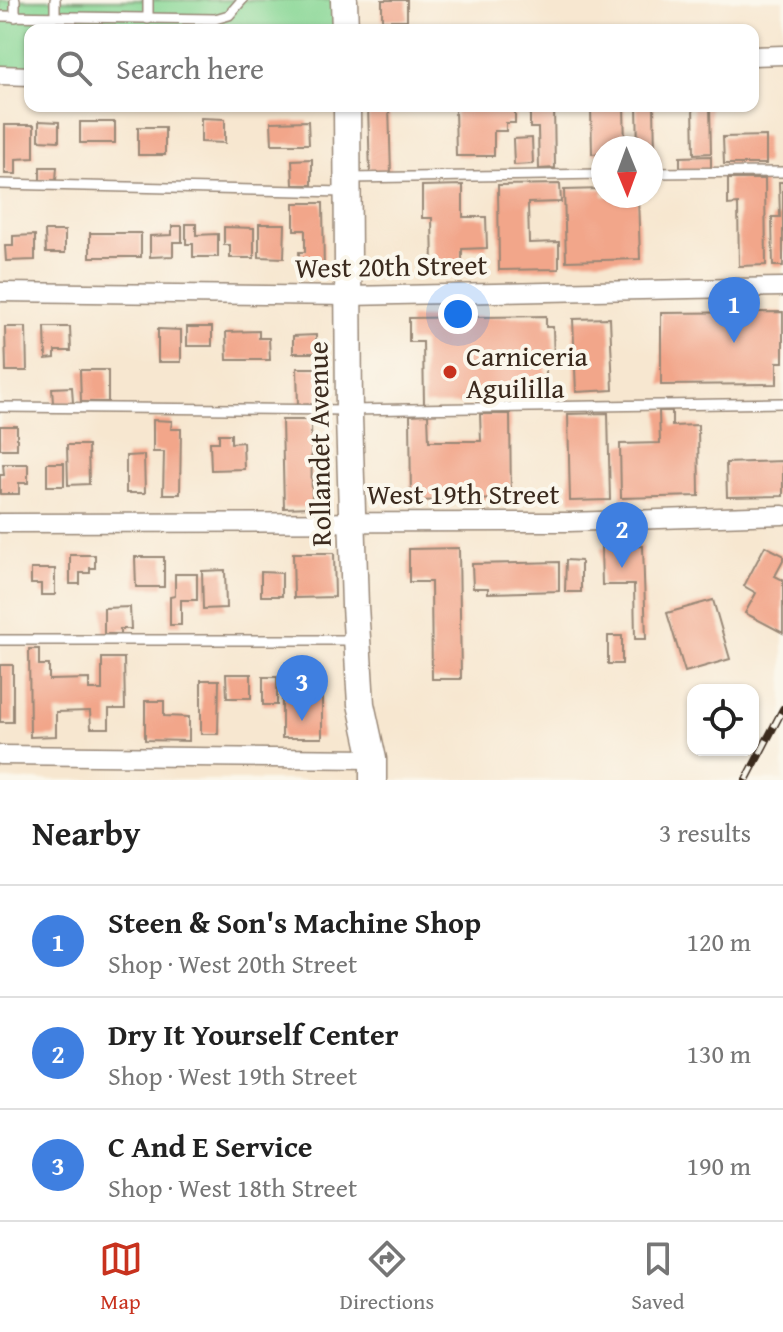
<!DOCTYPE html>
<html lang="en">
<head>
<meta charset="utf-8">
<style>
  body { margin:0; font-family:"Gentium Book Plus",serif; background:#f6f6f6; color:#222 }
  .controls { position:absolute; right:24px; bottom:24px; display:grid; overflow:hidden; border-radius:16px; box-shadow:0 2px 6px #0004 }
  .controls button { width:72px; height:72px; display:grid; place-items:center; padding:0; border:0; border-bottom:2px solid #e0e0e0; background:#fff; color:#222; font:40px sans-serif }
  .compass { position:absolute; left:591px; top:136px; width:72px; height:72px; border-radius:50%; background:#fff; box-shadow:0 2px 6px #0004; rotate:179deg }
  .you { position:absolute; left:458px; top:314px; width:28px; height:28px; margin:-20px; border:6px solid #fff; border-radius:50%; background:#1a73e8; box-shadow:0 0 0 12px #1a73e833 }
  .badge { display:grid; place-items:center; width:52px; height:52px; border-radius:50%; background:#c8321e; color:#fff; font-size:26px; font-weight:700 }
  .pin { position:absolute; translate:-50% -66px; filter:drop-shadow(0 2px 4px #0008) }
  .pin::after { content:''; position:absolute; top:42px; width:28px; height:24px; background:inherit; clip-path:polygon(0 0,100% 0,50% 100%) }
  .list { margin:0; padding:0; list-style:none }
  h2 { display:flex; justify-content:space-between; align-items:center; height:104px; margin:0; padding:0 32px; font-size:34px }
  h2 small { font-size:26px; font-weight:400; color:#767676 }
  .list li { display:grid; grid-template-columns:52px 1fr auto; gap:24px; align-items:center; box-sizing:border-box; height:112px; padding:0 32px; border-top:2px solid #e0e0e0 }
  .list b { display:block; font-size:30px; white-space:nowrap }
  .list p { margin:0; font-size:26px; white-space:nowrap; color:#767676 }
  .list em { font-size:26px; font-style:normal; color:#767676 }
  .icon { flex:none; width:44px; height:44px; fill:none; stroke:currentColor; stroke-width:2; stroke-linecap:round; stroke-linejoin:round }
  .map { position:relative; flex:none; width:783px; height:780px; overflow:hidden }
  .search { position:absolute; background:#fff; box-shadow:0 2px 6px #0004; left:24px; right:24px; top:24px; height:88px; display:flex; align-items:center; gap:20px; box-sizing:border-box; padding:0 28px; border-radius:16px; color:#767676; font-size:30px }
  .sheet { height:440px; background:#fff }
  nav { display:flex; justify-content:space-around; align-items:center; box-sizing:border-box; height:112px; border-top:2px solid #e0e0e0; background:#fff; font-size:22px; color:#767676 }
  nav a { display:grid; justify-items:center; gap:4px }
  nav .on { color:#c8321e }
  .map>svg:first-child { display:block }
  .green { fill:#89d796; stroke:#62805a; stroke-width:2 }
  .building { fill:#f2a68a }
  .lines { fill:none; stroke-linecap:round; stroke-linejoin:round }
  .lane-casing { stroke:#987; stroke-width:12 }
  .street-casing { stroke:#987; stroke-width:21 }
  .secondary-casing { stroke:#987; stroke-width:29 }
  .lane { stroke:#fff; stroke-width:9 }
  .street { stroke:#fff; stroke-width:18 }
  .secondary { stroke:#fff; stroke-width:26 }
  .rail-casing { stroke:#3b2a1e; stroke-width:8 }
  .rail { stroke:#fbf7ec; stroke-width:5; stroke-dasharray:15; stroke-linecap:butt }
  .poi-dot { fill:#c8321e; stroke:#fbf7ec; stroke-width:3 }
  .labels { text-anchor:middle; stroke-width:8; stroke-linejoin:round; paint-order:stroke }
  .street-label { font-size:28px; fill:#3b2a1e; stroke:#fbf7ec }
  .poi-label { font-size:28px; fill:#3b2a1e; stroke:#fbf7ec; text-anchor:start }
</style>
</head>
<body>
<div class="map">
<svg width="783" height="780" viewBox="0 0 783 780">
  <rect width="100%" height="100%" fill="#fbf7ec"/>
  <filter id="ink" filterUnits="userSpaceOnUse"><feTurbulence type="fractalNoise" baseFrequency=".0125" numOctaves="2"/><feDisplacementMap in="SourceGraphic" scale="16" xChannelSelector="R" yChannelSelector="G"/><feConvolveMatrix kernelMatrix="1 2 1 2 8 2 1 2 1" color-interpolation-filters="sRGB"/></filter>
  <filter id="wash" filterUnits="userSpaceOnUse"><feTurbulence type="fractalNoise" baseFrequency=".006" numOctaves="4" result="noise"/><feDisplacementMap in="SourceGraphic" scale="32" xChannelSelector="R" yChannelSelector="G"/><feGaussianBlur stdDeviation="1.8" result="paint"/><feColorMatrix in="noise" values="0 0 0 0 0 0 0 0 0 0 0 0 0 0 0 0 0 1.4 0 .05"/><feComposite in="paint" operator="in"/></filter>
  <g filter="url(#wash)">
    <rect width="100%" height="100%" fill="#f7e7d0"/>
    <polygon class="green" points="0,0 344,0 345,30 30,30 30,76 0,75"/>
    <g id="blocks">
      <g class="building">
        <rect x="382" y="0" width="25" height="20"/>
        <polygon points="368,106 389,106 391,174 370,175"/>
        <polygon points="455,106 515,106 515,123 506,123 506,131 494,131 494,156 456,156"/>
        <polygon points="530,106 554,106 555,168 539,169 538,128 530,128"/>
        <polygon points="591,106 624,106 625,148 603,148 603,153 592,154"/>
        <polygon points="637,106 654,106 655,153 651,153 651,148 638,148"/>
        <polygon points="693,106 710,106 711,153 694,154"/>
        <polygon points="201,118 225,119 225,143 201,142"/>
        <polygon points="39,121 59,122 59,141 39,140"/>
        <polygon points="308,121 309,144 272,144 271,122"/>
        <rect x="80" y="122" width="35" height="21"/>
        <polygon points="5,125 34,125 34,158 16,159 16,174 5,174"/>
        <rect x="138" y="127" width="27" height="28"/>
        <polygon points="766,136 766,164 724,164 723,137"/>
        <polygon points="532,138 533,164 514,165 513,139"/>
        <polygon points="660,156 660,170 651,171 651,157"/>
        <polygon points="711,156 711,170 680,171 680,157"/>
        <polygon points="312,159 312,185 293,185 292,160"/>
        <polygon points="40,167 57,167 56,180 40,180"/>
        <polygon points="728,179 765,179 766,265 739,266 738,204 728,205"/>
        <polygon points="779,182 783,182 783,266 773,266 772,217 780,217"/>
        <polygon points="560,184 561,202 528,203 529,243 559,242 559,269 499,270 498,185"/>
        <polygon points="463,185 463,217 486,217 487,248 462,249 462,267 433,267 432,218 422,218 422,186"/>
        <polygon points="603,189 603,196 638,196 640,259 566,261 564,190"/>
        <polygon points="294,203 323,203 324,275 299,275 299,252 305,252 305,230 294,230"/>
        <polygon points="186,224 196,224 196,235 218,234 218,257 193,257 193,244 186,244"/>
        <polygon points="259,224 285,224 284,258 259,257"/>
        <polygon points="172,226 182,226 182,242 173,242 173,256 150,257 150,236 172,235"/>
        <polygon points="224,227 254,228 254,258 230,258 230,245 224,245"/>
        <polygon points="45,231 65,231 65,253 46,253"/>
        <rect x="90" y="233" width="51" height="24"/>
        <polygon points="35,235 35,260 6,261 5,246 13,246 13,236"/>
        <polygon points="783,312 783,362 777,362 777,384 661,385 661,313"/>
        <polygon points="546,316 546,327 553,327 554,363 546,364 546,381 534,382 535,403 424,405 423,342 409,342 409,318"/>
        <polygon points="610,318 613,390 576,392 573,319"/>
        <polygon points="5,327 26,327 27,371 6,371"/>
        <polygon points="45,327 70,327 71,351 55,351 55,358 46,359"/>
        <rect x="187" y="327" width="25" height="19"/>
        <polygon points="158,329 181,330 181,362 158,362"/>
        <polygon points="259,331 259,338 269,338 270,360 227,360 226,332"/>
        <polygon points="316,335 316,353 293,353 293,336"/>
        <polygon points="297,368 318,368 318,404 298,405"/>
        <polygon points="80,370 108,370 108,402 81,402"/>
        <polygon points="72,387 73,403 53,403 52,388"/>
        <polygon points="659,411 672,411 672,426 698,425 699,496 621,498 620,444 660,443"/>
        <polygon points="608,413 610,500 570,501 568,414"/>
        <polygon points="428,414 429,441 481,441 480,414 510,414 511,499 411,501 410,415"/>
        <polygon points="153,420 172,421 171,429 181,429 180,494 163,494 164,452 153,452"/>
        <polygon points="282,420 311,420 312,507 284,508"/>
        <rect x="0" y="426" width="17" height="23"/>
        <polygon points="219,434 231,434 231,443 243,442 244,469 211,470 210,442 219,442"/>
        <polygon points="67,445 88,445 89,484 68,485"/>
        <polygon points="144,455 145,493 126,493 126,456"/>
        <polygon points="783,461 783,496 727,497 726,463"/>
        <rect x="47" y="463" width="17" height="23"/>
        <polygon points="3,464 28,464 28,483 19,483 19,494 0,494 0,475 4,475"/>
        <polygon points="643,546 646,639 635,639 634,585 602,585 601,547"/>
        <polygon points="765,546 783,555 783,561 775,576 783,580 783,633 745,613 756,593 744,586"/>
        <polygon points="459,548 461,679 432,679 431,582 409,582 409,549"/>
        <polygon points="293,553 334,553 335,597 294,598"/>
        <polygon points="70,555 95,555 95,568 90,568 90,573 80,573 80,584 70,584"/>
        <polygon points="135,557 164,557 164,587 136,587"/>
        <polygon points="566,560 581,561 581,592 565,592"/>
        <polygon points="559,562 559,591 488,593 488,588 473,588 472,564"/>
        <polygon points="31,569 55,569 55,595 41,595 41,584 31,584"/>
        <polygon points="225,570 226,608 203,609 202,571"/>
        <polygon points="261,572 282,573 282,596 261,596"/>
        <polygon points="175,574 197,574 197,600 181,600 181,625 170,625 170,597 175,596"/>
        <polygon points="713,600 730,659 685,672 667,613"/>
        <polygon points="130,607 131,629 120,629 120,634 104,634 104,608"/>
        <rect x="608" y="636" width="14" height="28"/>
        <polygon points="29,649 39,649 39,665 49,665 49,680 89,679 89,690 102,690 102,658 124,658 125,709 109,709 109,728 91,728 90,711 56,712 56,736 30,737"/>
        <rect x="0" y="665" width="13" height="57"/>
        <polygon points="226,674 251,674 251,698 227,698"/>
        <rect x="263" y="677" width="14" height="28"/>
        <polygon points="201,680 219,680 218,734 201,734"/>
        <polygon points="282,696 322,697 322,738 282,738"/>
        <polygon points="145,701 164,701 164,716 189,717 189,741 145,740"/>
      </g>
    </g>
  </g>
  <g filter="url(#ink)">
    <use href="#blocks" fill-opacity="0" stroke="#987" stroke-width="2"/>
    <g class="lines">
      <g class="lane-casing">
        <g id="lane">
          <polyline points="15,0 15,17"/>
          <polyline points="0,16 215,19 229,15 242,0"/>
          <polyline points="55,17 55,0"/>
          <polyline points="148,19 148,0"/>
          <polyline points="651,173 783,172"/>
          <polyline points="350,178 603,174"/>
          <polyline points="0,184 345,192"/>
          <polyline points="0,407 349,410 783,403"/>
          <polyline points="0,640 356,640"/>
        </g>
      </g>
      <g class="street-casing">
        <g id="street">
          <polyline points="753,56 783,55"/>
          <polyline points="0,75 30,76"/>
          <polyline points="0,292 349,296 783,287"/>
          <polyline points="0,523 569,522 783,515"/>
          <polyline points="0,755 373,759"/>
        </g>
      </g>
      <g class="secondary-casing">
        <g id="secondary">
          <polyline points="344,0 345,30"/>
          <polyline points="347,106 349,417 355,606 361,704 373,759 373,780"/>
        </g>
      </g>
      <use href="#lane" class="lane"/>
      <use href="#street" class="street"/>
      <use href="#secondary" class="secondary"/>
      <g class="rail-casing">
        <polyline id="rail" points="746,780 783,709"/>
      </g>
      <use href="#rail" class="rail"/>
    </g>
  </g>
  <circle class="poi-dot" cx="450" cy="372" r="8"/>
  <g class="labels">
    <g class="street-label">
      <text transform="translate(391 266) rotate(-1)" y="10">West 20th Street</text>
      <text transform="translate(319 444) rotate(-91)" y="10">Rollandet Avenue</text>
      <text x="463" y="504">West 19th Street</text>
    </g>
    <g class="poi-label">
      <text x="466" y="366">Carniceria<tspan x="466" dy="32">Aguililla</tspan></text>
    </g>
  </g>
</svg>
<div class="controls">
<button><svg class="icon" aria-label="locate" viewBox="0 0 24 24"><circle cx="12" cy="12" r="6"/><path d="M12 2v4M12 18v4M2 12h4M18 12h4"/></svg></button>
</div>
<svg class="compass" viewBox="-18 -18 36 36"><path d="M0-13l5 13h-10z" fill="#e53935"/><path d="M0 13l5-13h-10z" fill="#767676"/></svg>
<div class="you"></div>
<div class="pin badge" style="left:734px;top:343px;background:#3f7fe0">1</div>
<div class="pin badge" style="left:622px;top:568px;background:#3f7fe0">2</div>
<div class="pin badge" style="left:302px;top:721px;background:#3f7fe0">3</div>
<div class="search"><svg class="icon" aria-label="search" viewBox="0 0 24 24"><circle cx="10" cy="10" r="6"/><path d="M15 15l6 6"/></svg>Search here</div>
</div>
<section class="sheet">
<h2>Nearby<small>3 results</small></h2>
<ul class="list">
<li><span class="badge" style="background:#3f7fe0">1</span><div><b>Steen &amp; Son's Machine Shop</b><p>Shop · West 20th Street</p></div><em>120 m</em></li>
<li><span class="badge" style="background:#3f7fe0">2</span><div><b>Dry It Yourself Center</b><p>Shop · West 19th Street</p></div><em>130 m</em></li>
<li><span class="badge" style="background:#3f7fe0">3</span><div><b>C And E Service</b><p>Shop · West 18th Street</p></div><em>190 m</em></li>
</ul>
</section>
<nav>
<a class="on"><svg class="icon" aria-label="map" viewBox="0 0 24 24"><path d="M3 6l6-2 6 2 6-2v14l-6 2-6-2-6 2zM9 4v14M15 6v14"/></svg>Map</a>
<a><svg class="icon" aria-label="directions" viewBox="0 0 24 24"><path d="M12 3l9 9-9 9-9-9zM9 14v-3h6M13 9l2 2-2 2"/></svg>Directions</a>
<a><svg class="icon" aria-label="saved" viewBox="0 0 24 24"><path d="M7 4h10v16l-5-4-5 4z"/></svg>Saved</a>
</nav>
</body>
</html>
